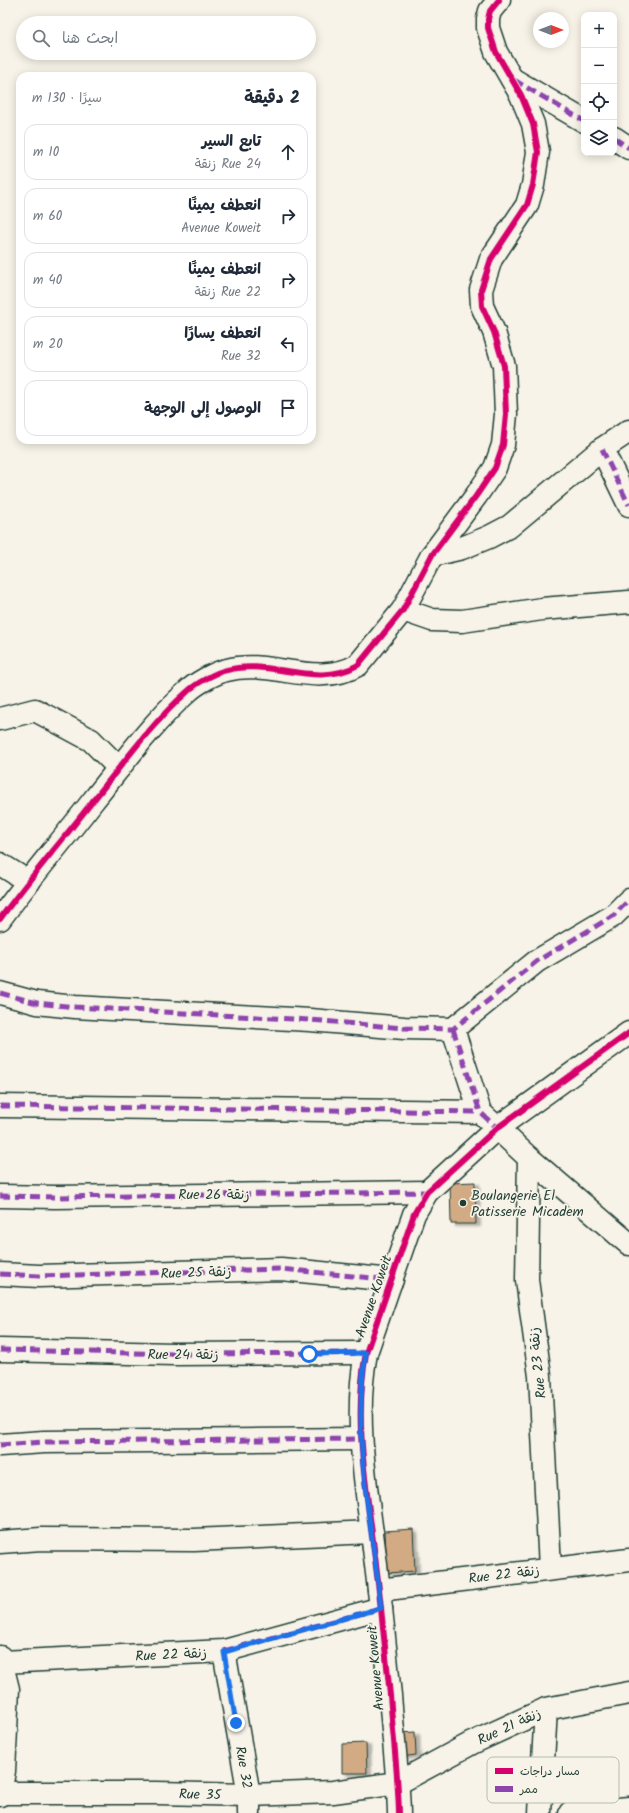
<!DOCTYPE html>
<html lang="ar">
<head>
<meta charset="utf-8">
<style>
  body { margin:0; font-family:Kalam,"Playpen Sans Arabic",sans-serif; background:#f6f6f7; color:#1f2937; direction:rtl }
  .controls { position:absolute; right:12px; top:12px; display:grid; overflow:hidden; border-radius:8px; box-shadow:0 2px 10px #0003 }
  .controls button { width:36px; height:36px; display:grid; place-items:center; padding:0; border:0; border-bottom:1px solid #e0e1e3; background:#fff; color:#1f2937; font:20px sans-serif }
  .compass { position:absolute; left:533px; top:12px; width:36px; height:36px; border-radius:50%; background:#fff; box-shadow:0 2px 10px #0003; rotate:90deg }
  .stop { position:absolute; width:12px; height:12px; margin:-9px; border:3px solid #1a73e8; border-radius:50%; background:#fff }
  .stop.end { background:#1a73e8; border-color:#fff; box-shadow:0 1px 4px #0008 }
  .list { margin:0; padding:0; list-style:none }
  h2 { display:flex; justify-content:space-between; align-items:center; height:52px; margin:0; padding:0 16px; font-size:17px }
  h2 small { font-size:13px; font-weight:400; color:#747a83 }
  .list li { display:grid; grid-template-columns:26px 1fr auto; gap:12px; align-items:center; box-sizing:border-box; height:56px; margin:0 8px 8px; padding:0 8px; border:1px solid #e0e1e3; border-radius:12px }
  .list b { display:block; font-size:15px; white-space:nowrap }
  .list p { margin:0; font-size:13px; white-space:nowrap; color:#747a83 }
  .list em { font-size:13px; font-style:normal; color:#747a83 }
  .icon { flex:none; width:22px; height:22px; fill:none; stroke:currentColor; stroke-width:2; stroke-linecap:round; stroke-linejoin:round }
  .map { position:relative; flex:none; width:629px; height:1813px; overflow:hidden; direction:ltr }
  .search { position:absolute; background:#fff; box-shadow:0 2px 10px #0003; left:16px; top:16px; width:300px; height:44px; display:flex; align-items:center; gap:10px; box-sizing:border-box; padding:0 14px; border-radius:22px; color:#747a83; font-size:15px }
  .panel { position:absolute; background:#fff; box-shadow:0 2px 10px #0003; left:16px; top:72px; width:300px; height:372px; border-radius:12px; direction:rtl }
  .map>svg:first-child { display:block }
  .building { fill:#d2aa84; stroke:#1f3d34; filter:url(#shadow) }
  .lines { fill:none; stroke-linecap:round; stroke-linejoin:round }
  .street-casing { stroke:#1f3d34; stroke-width:25 }
  .street { stroke:#f7f3e8; stroke-width:22 }
  .quiet { stroke:#8e44ad; stroke-width:5; stroke-dasharray:10 5; stroke-linecap:butt }
  .cycleway-casing { stroke:#f7f3e8; stroke-width:8 }
  .cycleway { stroke:#d6006c; stroke-width:6 }
  .route { stroke:#1a73e8; stroke-width:5 }
  .poi-dot { fill:#1f3d34; stroke:#f7f3e8; stroke-width:1.5 }
  .labels { text-anchor:middle; stroke-width:3.5; stroke-linejoin:round; paint-order:stroke }
  .street-label { font-size:14px; fill:#1f3d34; stroke:#f7f3e8 }
  .poi-label { font-size:14px; fill:#1f3d34; stroke:#f7f3e8; text-anchor:start }
  .key { fill:#f7f3e8; stroke:#b6bcb2; stroke-width:1 }
  .key-label { font-size:11px; fill:#1f3d34 }
</style>
</head>
<body>
<div class="map">
<svg width="629" height="1813" viewBox="0 0 629 1813">
  <defs>
    <filter id="shadow"><feDropShadow dx="4.5" dy="2.5" stdDeviation="1" flood-color="#0004"/></filter>
  </defs>
  <rect width="100%" height="100%" fill="#f7f3e8"/>
  <filter id="ink" filterUnits="userSpaceOnUse"><feTurbulence type="fractalNoise" baseFrequency=".025" numOctaves="2"/><feDisplacementMap in="SourceGraphic" scale="8" xChannelSelector="R" yChannelSelector="G"/><feConvolveMatrix kernelMatrix="1 2 1 2 8 2 1 2 1" color-interpolation-filters="sRGB"/></filter>
  <g filter="url(#ink)">
    <g class="building">
      <polygon points="475,1182 476,1224 451,1224 450,1183"/>
      <polygon points="413,1529 415,1571 387,1573 385,1531"/>
      <polygon points="415,1732 416,1755 401,1757 400,1733"/>
      <polygon points="366,1743 367,1773 342,1773 342,1744"/>
    </g>
    <g class="lines">
      <g class="street-casing">
        <g id="street">
          <polyline points="512,79 584,121"/>
          <polyline points="614,138 629,148"/>
          <polyline points="602,449 629,505"/>
          <polyline points="432,555 462,548 489,537 510,526 602,449 629,431"/>
          <polyline points="403,610 432,620 462,621 542,609 629,602"/>
          <polyline points="0,719 35,710 91,740 119,768"/>
          <polyline points="0,864 29,882"/>
          <path d="M0,919c29,-40 62,-78 92,-117 30,-37 59,-78 95,-110 8,-8 29,-20 40,-22 43,-12 89,19 131,-5l45,-55 29,-55 44,-59 19,-28 8,-23 3,-31 -2,-48 -10,-34 -12,-26 -1,-16 10,-31 36,-54 6,-20 5,-33 -5,-28 -12,-29 -25,-43 -8,-24v-9l2,-8 9,-11"/>
          <polyline points="0,993 37,1003 75,1007 310,1020 404,1028 453,1029 537,961 613,916 629,900"/>
          <polyline points="453,1029 480,1112 529,1158 629,1244"/>
          <polyline points="0,1106 480,1112"/>
          <polyline points="529,1158 527,1280 540,1376 550,1568"/>
          <polyline points="0,1196 55,1197 427,1192"/>
          <polyline points="0,1274 39,1276 281,1269 392,1280"/>
          <polyline points="0,1350 174,1354 366,1353"/>
          <polyline points="0,1445 44,1442 361,1439"/>
          <polyline points="0,1542 41,1539 194,1540 372,1532"/>
          <polyline points="379,1590 629,1560"/>
          <path id="s1" d="M224,1651l25,144v18"/>
          <polyline points="0,1657 8,1689 4,1771 0,1795"/>
          <polyline points="2,1662 224,1651 381,1608"/>
          <path id="s2" d="M1,1793h156l92,2 84,-3 65,-9 74,-40 74,-34 83,-16"/>
          <path d="M399,1813c-1,-39 -6,-78 -9,-118 -5,-46 -9,-92 -15,-138 -8,-68 -22,-136 -9,-204l48,-139 13,-22 70,-64 132,-95"/>
          <polyline points="540,1813 546,1709"/>
          <polyline points="570,1813 629,1808"/>
        </g>
      </g>
      <use href="#street" class="street"/>
      <g class="quiet">
        <polyline points="514,80 584,121"/>
        <polyline points="614,138 629,148"/>
        <polyline points="602,449 629,505"/>
        <polyline points="0,993 37,1003 75,1007 310,1020 404,1028 453,1029 537,961 613,916 629,900"/>
        <polyline points="453,1029 480,1112 497,1128"/>
        <polyline points="0,1106 480,1112"/>
        <polyline points="0,1196 55,1197 427,1192"/>
        <polyline points="0,1274 39,1276 281,1269 392,1280"/>
        <polyline points="0,1350 174,1354 366,1353"/>
        <polyline points="0,1445 44,1442 361,1439"/>
        <polyline points="224,1651 381,1608"/>
      </g>
      <g class="cycleway-casing">
        <g id="cycleway">
          <path d="M0,919c29,-40 62,-78 92,-117 30,-37 59,-78 95,-110 8,-8 29,-20 40,-22 43,-12 89,19 131,-5l45,-55 29,-55 44,-59 19,-28 8,-23 3,-31 -2,-48 -10,-34 -12,-26 -1,-16 10,-31 36,-54 6,-20 5,-33 -5,-28 -12,-29 -25,-43 -8,-24v-9l2,-8 9,-11"/>
          <path d="M399,1813c-1,-39 -6,-78 -9,-118 -5,-46 -9,-92 -15,-138 -8,-68 -22,-136 -9,-204l48,-139 13,-22 70,-64 132,-95"/>
        </g>
      </g>
      <use href="#cycleway" class="cycleway"/>
    </g>
  </g>
  <g class="lines" filter="url(#ink)">
    <path class="route" d="M236,1723l-12,-71 157,-44c-9,-84 -30,-170 -15,-255l-57,1"/>
  </g>
  <circle class="poi-dot" cx="463" cy="1203" r="4"/>
  <g class="labels">
    <g class="street-label">
      <text x="214" y="1199">Rue 26 زنقة</text>
      <text transform="translate(196 1272) rotate(-2)" y="5">Rue 25 زنقة</text>
      <text transform="translate(373 1296) rotate(-71)" y="5">Avenue Koweit</text>
      <text x="183" y="1359">Rue 24 زنقة</text>
      <text transform="translate(537 1363) rotate(-96)" y="5">Rue 23 زنقة</text>
      <text transform="translate(504 1574) rotate(-7)" y="5">Rue 22 زنقة</text>
      <text transform="translate(171 1654) rotate(-3)" y="5">Rue 22 زنقة</text>
      <text transform="translate(375 1668) rotate(-95)" y="5">Avenue Koweit</text>
      <text transform="translate(509 1726) rotate(-25)" y="5">Rue 21 زنقة</text>
      <text dy="5" stroke="none"><textPath href="#s1" startOffset="118">Rue 32</textPath></text>
      <text dy="5" stroke="none"><textPath href="#s2" startOffset="199">Rue 35</textPath></text>
    </g>
    <g class="poi-label">
      <text x="471" y="1200">Boulangerie El<tspan x="471" dy="16">Patisserie Micadem</tspan></text>
    </g>
  </g>
  <rect x="487" y="1757" width="132" height="46" rx="6" class="key"/>
  <rect x="495" y="1768" width="18" height="6" fill="#d6006c"/>
  <rect x="495" y="1786" width="18" height="6" fill="#8e44ad"/>
  <g class="key-label">
    <text x="520" y="1775">مسار دراجات</text>
    <text x="520" y="1793">ممر</text>
  </g>
</svg>
<div class="controls">
<button>+</button>
<button>−</button>
<button><svg class="icon" aria-label="locate" viewBox="0 0 24 24"><circle cx="12" cy="12" r="6"/><path d="M12 2v4M12 18v4M2 12h4M18 12h4"/></svg></button>
<button><svg class="icon" aria-label="layers" viewBox="0 0 24 24"><path d="M12 4l9 5-9 5-9-5zM3 14l9 5 9-5"/></svg></button>
</div>
<svg class="compass" viewBox="-18 -18 36 36"><path d="M0-13l5 13h-10z" fill="#e53935"/><path d="M0 13l5-13h-10z" fill="#747a83"/></svg>
<div class="stop" style="left:309px;top:1354px"></div>
<div class="stop end" style="left:236px;top:1723px"></div>
<div class="search"><svg class="icon" aria-label="search" viewBox="0 0 24 24"><circle cx="10" cy="10" r="6"/><path d="M15 15l6 6"/></svg>ابحث هنا</div>
<section class="panel">
<h2>2 دقيقة<small>سيرًا · 130 m</small></h2>
<ul class="list">
<li><svg class="icon" aria-label="ahead" viewBox="0 0 24 24"><path d="M12 20V5M6 11l6-6 6 6"/></svg><div><b>تابع السير</b><p>Rue 24 زنقة</p></div><em>10 m</em></li>
<li><svg class="icon" aria-label="right" viewBox="0 0 24 24"><path d="M7 20v-9h11M14 6l5 5-5 5"/></svg><div><b>انعطف يمينًا</b><p>Avenue Koweit</p></div><em>60 m</em></li>
<li><svg class="icon" aria-label="right" viewBox="0 0 24 24"><path d="M7 20v-9h11M14 6l5 5-5 5"/></svg><div><b>انعطف يمينًا</b><p>Rue 22 زنقة</p></div><em>40 m</em></li>
<li><svg class="icon" aria-label="left" viewBox="0 0 24 24"><path d="M17 20v-9H6M10 6l-5 5 5 5"/></svg><div><b>انعطف يسارًا</b><p>Rue 32</p></div><em>20 m</em></li>
<li><svg class="icon" aria-label="arrive" viewBox="0 0 24 24"><path d="M6 21V4h12l-3 4 3 4H6"/></svg><div><b>الوصول إلى الوجهة</b></div></li>
</ul>
</section>
</div>
</body>
</html>
